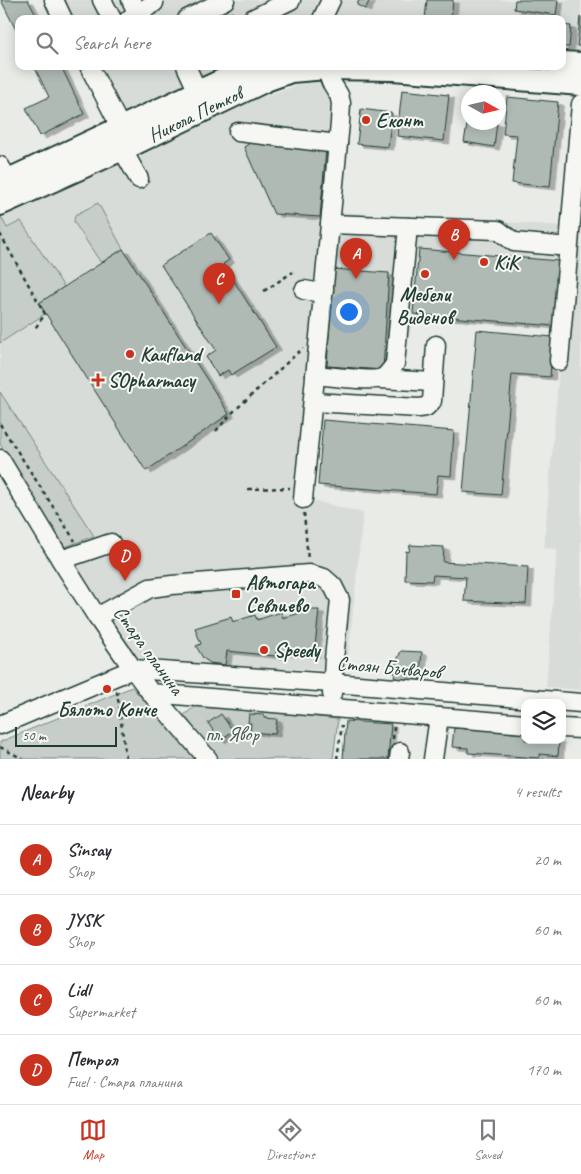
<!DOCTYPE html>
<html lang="en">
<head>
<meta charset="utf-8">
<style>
  body { margin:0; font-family:Caveat,sans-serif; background:#f2f2f3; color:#2b2b33 }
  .controls { position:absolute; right:15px; bottom:15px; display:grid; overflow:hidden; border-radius:10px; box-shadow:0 2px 12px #0003 }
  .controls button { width:45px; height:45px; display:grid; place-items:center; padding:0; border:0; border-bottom:1px solid #e1e1e2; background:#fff; color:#2b2b33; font:25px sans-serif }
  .compass { position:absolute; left:461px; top:85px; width:45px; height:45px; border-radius:50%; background:#fff; box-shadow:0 2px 12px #0003; rotate:98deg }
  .scale { position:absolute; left:15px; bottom:12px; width:102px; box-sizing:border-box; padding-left:5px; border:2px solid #1f3d34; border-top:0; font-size:14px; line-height:18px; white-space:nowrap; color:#1f3d34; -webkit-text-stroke:4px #f6f6f2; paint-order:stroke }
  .you { position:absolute; left:348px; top:311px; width:18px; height:18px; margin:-12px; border:4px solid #fff; border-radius:50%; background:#1a73e8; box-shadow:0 0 0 8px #1a73e833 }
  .badge { display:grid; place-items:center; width:32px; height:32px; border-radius:50%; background:#c8321e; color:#fff; font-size:16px; font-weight:700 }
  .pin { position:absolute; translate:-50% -41px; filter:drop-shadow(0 1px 2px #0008) }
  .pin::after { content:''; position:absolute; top:26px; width:18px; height:15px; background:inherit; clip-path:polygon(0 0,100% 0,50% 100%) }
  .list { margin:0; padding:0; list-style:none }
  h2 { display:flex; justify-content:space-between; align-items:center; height:65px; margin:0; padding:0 20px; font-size:21px }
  h2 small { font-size:16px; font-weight:400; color:#7c7c81 }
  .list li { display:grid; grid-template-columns:32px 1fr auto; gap:15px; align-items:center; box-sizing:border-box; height:70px; padding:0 20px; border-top:1px solid #e1e1e2 }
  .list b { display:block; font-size:19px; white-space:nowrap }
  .list p { margin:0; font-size:16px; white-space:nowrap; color:#7c7c81 }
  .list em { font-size:16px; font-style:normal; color:#7c7c81 }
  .icon { flex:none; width:28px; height:28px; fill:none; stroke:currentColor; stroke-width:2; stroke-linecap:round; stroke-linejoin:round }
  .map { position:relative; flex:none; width:581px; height:759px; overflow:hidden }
  .search { position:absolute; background:#fff; box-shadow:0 2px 12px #0003; left:15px; right:15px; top:15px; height:55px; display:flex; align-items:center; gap:12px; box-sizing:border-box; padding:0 18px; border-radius:10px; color:#7c7c81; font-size:19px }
  .sheet { height:345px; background:#fff }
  nav { display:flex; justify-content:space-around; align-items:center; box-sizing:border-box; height:70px; border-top:1px solid #e1e1e2; background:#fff; font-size:14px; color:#7c7c81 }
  nav a { display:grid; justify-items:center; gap:2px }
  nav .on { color:#c8321e }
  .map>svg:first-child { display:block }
  .built { fill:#d8dcd8 }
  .green { fill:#c7cec9; stroke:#73867e }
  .building { fill:#b0bab5; stroke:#1f3d34; filter:url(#shadow) }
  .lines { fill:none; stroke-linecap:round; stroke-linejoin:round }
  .minor-casing { stroke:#1f3d34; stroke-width:21 }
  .major-casing { stroke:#1f3d34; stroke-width:26 }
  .path { stroke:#1f3d34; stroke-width:2.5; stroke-dasharray:4 4; stroke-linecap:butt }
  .minor { stroke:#f6f6f2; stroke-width:18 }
  .major { stroke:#f6f6f2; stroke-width:22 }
  .poi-dot { fill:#c8321e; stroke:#f6f6f2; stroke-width:2 }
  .labels { text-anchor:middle; stroke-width:4; stroke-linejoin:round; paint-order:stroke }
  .street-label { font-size:20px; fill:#1f3d34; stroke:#f6f6f2 }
  .poi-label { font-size:20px; font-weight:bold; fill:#1f3d34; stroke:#f6f6f2; text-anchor:start }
  .park-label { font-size:20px; fill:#415a52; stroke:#f6f6f2 }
</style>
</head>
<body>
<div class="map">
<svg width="581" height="759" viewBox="0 0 581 759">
  <defs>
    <filter id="shadow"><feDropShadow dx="5.5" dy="3" stdDeviation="0" flood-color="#0004"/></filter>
  </defs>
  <rect width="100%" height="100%" fill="#e9ebe7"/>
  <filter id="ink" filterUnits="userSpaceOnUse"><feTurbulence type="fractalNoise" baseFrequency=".02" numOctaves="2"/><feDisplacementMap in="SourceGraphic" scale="10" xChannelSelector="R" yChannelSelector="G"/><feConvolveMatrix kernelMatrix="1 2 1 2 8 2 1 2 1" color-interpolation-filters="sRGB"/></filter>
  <g filter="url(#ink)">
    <g class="built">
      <polygon points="58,0 581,0 581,51 562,49 562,19 67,19"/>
      <polygon points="90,66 254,66 121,128"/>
      <polygon points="346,79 335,212 566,226 558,330 413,318 402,371 389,381 375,390 321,385 311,500 363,513 347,671 139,662 65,547 0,444 0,212 256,99 307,82"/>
      <polygon points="581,104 581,690 546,687 557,549 544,548"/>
    </g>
    <g class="green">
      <polygon points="98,203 123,249 101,263 74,222 75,215"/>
      <polygon points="0,215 7,228 21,221 64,287 39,303 45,314 0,343"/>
      <polygon points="0,392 94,536 65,547 0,444"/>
      <polygon points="132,687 196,759 0,759 0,742"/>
      <polygon points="197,705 338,719 333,759 219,759 184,715"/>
    </g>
    <g class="building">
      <polygon points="1,0 28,0 38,19 19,19 19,36"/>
      <polygon points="359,0 370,0 365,9 357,5"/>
      <polygon points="427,0 453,0 451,19 425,19"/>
      <polygon points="515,0 558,0 556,15 514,9"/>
      <polygon points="580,17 581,18 581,46 577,46"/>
      <polygon points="562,25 571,26 569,47 562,47"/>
      <polygon points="34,66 61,66 84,114 40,136 26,108 49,97"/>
      <polygon points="402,90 449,95 444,141 397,136"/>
      <polygon points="507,97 558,102 550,187 512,183 517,135 503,134"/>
      <polygon points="361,109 392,113 388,147 357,144"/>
      <polygon points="477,122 497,122 494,147 464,142 467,125 477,126"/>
      <polygon points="250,143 326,149 320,217 274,214 244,147"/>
      <polygon points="211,233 229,260 223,264 276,347 231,375 228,370 218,376 206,357 216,350 161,265"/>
      <polygon points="123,249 229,414 146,471 39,303"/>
      <polygon points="419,249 559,261 557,285 559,286 555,326 413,314"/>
      <polygon points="333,269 389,273 383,370 327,366"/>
      <polygon points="477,330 553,337 550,377 512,374 501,495 463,492"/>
      <polygon points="323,420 454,431 451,476 438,475 436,494 318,485"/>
      <polygon points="410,545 444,547 443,562 528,567 526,604 464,601 466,577 433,575 432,581 405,580 406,551 409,552"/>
      <polygon points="310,610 319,610 314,655 276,652 276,656 227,651 225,665 210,663 203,658 196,646 201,644 195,628 231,617 233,622 255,615 257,620 281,612 283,618"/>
      <polygon points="401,651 422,652 419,684 394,682 395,665"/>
      <polygon points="221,714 233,731 220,740 208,723"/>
      <polygon points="249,714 264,715 264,718 277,719 275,734 250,732 251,723 248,723"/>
      <polygon points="346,721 391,724 388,759 343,759"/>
      <polygon points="454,728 525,733 525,740 559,740 558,756 540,754 539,758 468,753 468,748 452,747"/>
    </g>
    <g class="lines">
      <g class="minor-casing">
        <g id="minor">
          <polyline points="54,0 63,19"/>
          <polyline points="102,0 112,19"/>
          <polyline points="131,0 138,14"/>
          <polyline points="129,19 154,3"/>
          <polyline points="187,19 225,0"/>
          <polyline points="252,19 291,0"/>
          <polyline points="322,19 331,0"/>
          <polyline points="89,66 121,128 126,139"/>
          <polyline points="186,66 198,92"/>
          <polyline points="238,132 338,144"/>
          <polyline points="122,149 139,179"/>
          <polyline points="0,166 15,191"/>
          <polyline points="330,224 498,230 514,242 558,246"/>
          <polyline points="304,290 316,292 324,290"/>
          <polyline points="559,361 581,104"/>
          <path d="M315,375c12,1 58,7 67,3 6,-3 9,-9 13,-14l13,-137"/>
          <polyline points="380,379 433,382"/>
          <polyline points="313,402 419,408 426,407 432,401 436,345"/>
          <polyline points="0,459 61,560 97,617 133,669 151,693 208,759"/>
          <polyline points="303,499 340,123 341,103 339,95 331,82 325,66"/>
          <polyline points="61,560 111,543"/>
          <polyline points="97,617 150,588 172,585 309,574 324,578 333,586 340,600 334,659 332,694"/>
          <polyline points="151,693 525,724"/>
          <polyline points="0,725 133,669 346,684 581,703"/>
          <polyline points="562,728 581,729"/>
          <polyline points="399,759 400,752"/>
          <polyline points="433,759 439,717"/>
        </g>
      </g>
      <g class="major-casing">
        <g id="major">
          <polyline points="562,63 581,64"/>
          <polyline points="0,184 254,66"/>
          <polyline points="0,204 129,146 266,80 291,71 326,68 393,69 581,84"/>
        </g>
      </g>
      <g class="path">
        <polyline points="231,12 234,19"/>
        <polyline points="0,234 45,314 34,330"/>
        <polyline points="264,291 293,272"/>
        <polyline points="0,424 75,541"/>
        <polyline points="216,431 232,413 303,348"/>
        <polyline points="248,489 290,488"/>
        <polyline points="304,513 308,560"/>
        <polyline points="117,691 126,759"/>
        <polyline points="393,739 394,727"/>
        <polyline points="0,747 23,759"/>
        <polyline points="337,759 342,725"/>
      </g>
      <use href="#minor" class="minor"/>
      <use href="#major" class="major"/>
    </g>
  </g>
  <g class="poi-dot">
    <circle cx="366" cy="120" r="5"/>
    <circle cx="484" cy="262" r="5"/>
    <circle cx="425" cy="274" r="5"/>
    <circle cx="130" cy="354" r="5"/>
    <path d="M95.5 372.5h5v5h5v5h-5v5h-5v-5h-5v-5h5z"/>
    <rect x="231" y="589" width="10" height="10" rx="2.5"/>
    <circle cx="264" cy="650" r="5"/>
    <circle cx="107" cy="689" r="5"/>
  </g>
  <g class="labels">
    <g class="street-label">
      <text transform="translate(195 114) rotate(-26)" y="7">Никола Петков</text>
      <text transform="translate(149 650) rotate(54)" y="7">Стара планина</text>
      <text transform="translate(389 667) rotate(5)" y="7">Стоян Бъчваров</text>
    </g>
    <g class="poi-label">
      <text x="376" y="127">Еконт</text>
      <text x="494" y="269">KiK</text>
      <text x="425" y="301" text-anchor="middle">Мебели<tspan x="425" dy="23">Виденов</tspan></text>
      <text x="140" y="361">Kaufland</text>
      <text x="108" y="387">SOpharmacy</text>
      <text x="246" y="589">Автогара<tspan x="246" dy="23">Севлиево</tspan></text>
      <text x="274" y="657">Speedy</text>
      <text x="107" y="716" text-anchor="middle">Бялото Конче</text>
    </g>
    <g class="park-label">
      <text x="232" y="741">пл. Явор</text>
    </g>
  </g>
</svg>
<div class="controls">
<button><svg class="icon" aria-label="layers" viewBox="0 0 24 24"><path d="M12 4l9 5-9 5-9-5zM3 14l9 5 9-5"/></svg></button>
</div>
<svg class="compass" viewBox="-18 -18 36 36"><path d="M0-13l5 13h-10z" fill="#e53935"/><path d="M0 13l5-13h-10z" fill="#7c7c81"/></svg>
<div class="scale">50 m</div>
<div class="you"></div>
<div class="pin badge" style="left:356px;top:279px">A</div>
<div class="pin badge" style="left:454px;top:260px">B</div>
<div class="pin badge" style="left:219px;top:304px">C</div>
<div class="pin badge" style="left:125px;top:581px">D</div>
<div class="search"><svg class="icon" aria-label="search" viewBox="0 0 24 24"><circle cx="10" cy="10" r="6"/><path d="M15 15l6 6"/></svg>Search here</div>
</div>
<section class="sheet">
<h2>Nearby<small>4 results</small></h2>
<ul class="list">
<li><span class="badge">A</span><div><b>Sinsay</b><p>Shop</p></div><em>20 m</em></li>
<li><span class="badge">B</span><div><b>JYSK</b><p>Shop</p></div><em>60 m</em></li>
<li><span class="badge">C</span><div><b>Lidl</b><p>Supermarket</p></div><em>60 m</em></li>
<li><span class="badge">D</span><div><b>Петрол</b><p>Fuel · Стара планина</p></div><em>170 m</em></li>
</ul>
</section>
<nav>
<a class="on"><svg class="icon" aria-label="map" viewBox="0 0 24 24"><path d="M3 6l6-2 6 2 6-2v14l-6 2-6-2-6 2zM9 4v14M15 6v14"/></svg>Map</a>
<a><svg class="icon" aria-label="directions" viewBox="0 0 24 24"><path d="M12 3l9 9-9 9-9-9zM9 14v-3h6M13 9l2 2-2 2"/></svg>Directions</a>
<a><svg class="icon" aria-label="saved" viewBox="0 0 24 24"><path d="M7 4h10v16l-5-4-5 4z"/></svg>Saved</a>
</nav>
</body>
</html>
